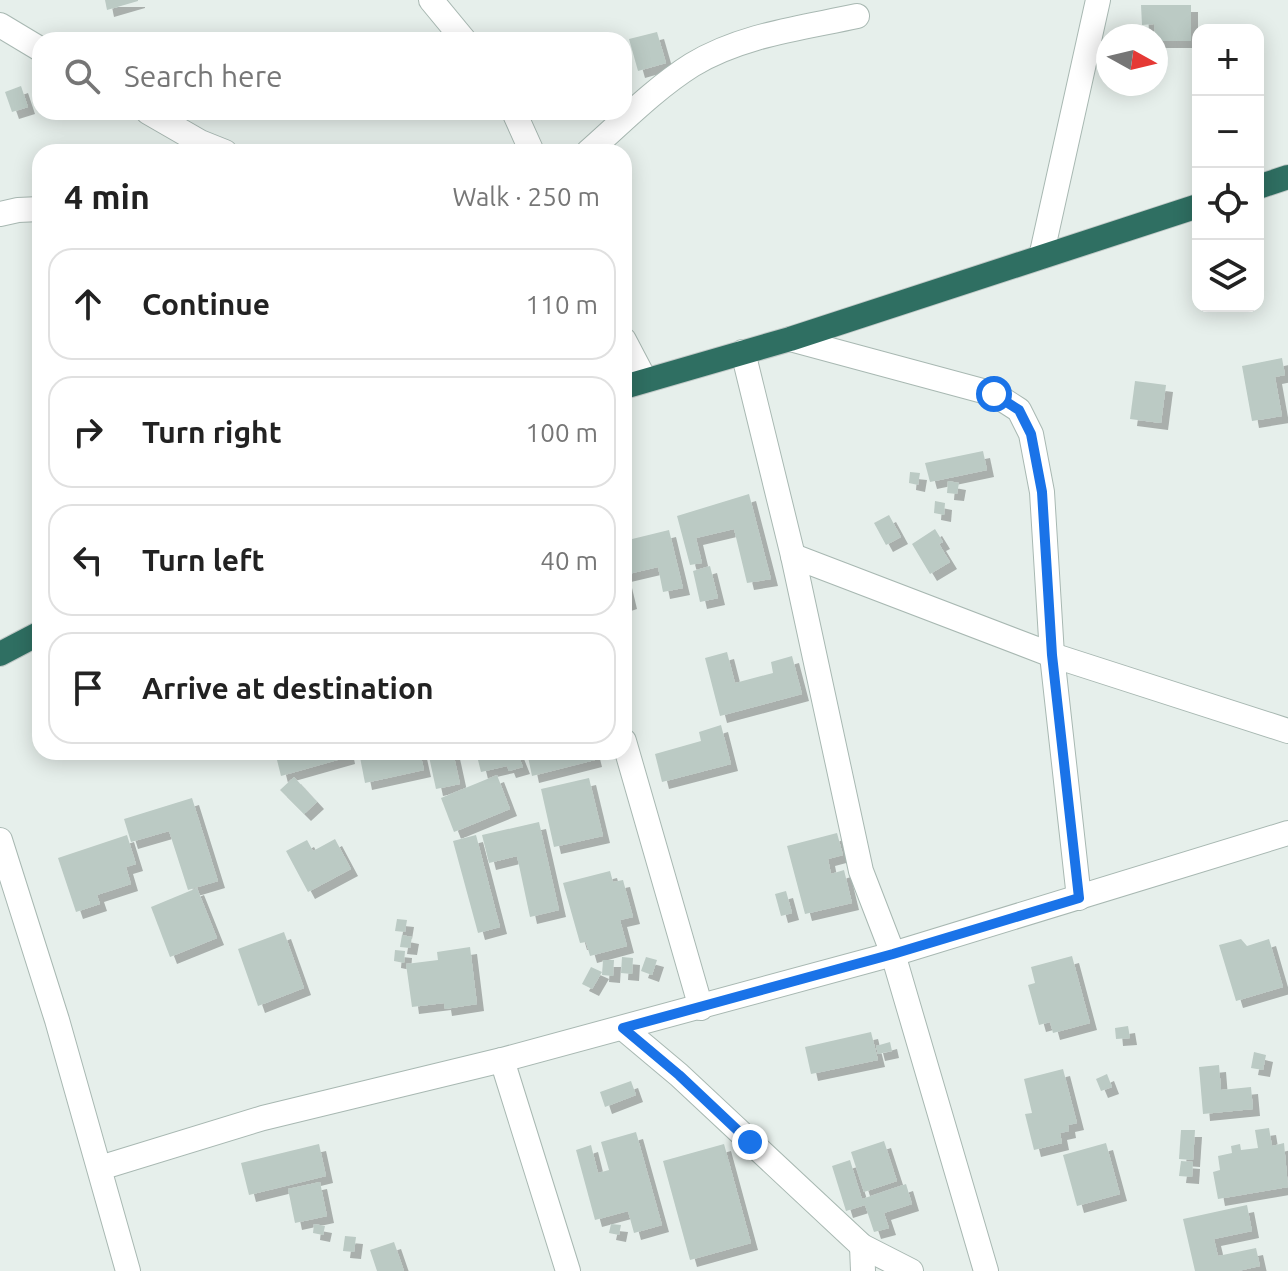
<!DOCTYPE html>
<html lang="en">
<head>
<meta charset="utf-8">
<style>
  body { margin:0; font-family:Ubuntu,sans-serif; background:#f2f2f2; color:#222 }
  .controls { position:absolute; right:24px; top:24px; display:grid; overflow:hidden; border-radius:16px; box-shadow:0 4px 20px #0003 }
  .controls button { width:72px; height:72px; display:grid; place-items:center; padding:0; border:0; border-bottom:2px solid #e0e0e0; background:#fff; color:#222; font:40px sans-serif }
  .compass { position:absolute; left:1096px; top:24px; width:72px; height:72px; border-radius:50%; background:#fff; box-shadow:0 4px 20px #0003; rotate:98deg }
  .stop { position:absolute; width:24px; height:24px; margin:-18px; border:6px solid #1a73e8; border-radius:50%; background:#fff }
  .stop.end { background:#1a73e8; border-color:#fff; box-shadow:0 2px 8px #0008 }
  .list { margin:0; padding:0; list-style:none }
  h2 { display:flex; justify-content:space-between; align-items:center; height:104px; margin:0; padding:0 32px; font-size:34px }
  h2 small { font-size:26px; font-weight:400; color:#767676 }
  .list li { display:grid; grid-template-columns:52px 1fr auto; gap:24px; align-items:center; box-sizing:border-box; height:112px; margin:0 16px 16px; padding:0 16px; border:2px solid #e0e0e0; border-radius:24px }
  .list b { display:block; font-size:30px; white-space:nowrap }
  .list em { font-size:26px; font-style:normal; color:#767676 }
  .icon { flex:none; width:44px; height:44px; fill:none; stroke:currentColor; stroke-width:2; stroke-linecap:round; stroke-linejoin:round }
  .map { position:relative; flex:none; width:1288px; height:1271px; overflow:hidden }
  .search { position:absolute; background:#fff; box-shadow:0 4px 20px #0003; left:32px; top:32px; width:600px; height:88px; display:flex; align-items:center; gap:20px; box-sizing:border-box; padding:0 28px; border-radius:24px; color:#767676; font-size:30px }
  .panel { position:absolute; background:#fff; box-shadow:0 4px 20px #0003; left:32px; top:144px; width:600px; height:616px; border-radius:24px }
  .map>svg:first-child { display:block }
  .building { fill:#bbcac4; filter:url(#shadow) }
  .lines { fill:none; stroke-linecap:round; stroke-linejoin:round }
  .minor-casing { stroke:#a8b8b2; stroke-width:26 }
  .highway-casing { stroke:#c2cac8; stroke-width:26 }
  .minor { stroke:#fff; stroke-width:24 }
  .highway { stroke:#2f6f62; stroke-width:24 }
  .route { stroke:#1a73e8; stroke-width:10 }
</style>
</head>
<body>
<div class="map">
<svg width="1288" height="1271" viewBox="0 0 1288 1271">
  <defs>
    <filter id="shadow"><feDropShadow dx="7" dy="7" stdDeviation="0" flood-color="#0004"/></filter>
  </defs>
  <rect width="100%" height="100%" fill="#e6efeb"/>
  <g class="building">
    <polygon points="105,0 138,0 138,1 107,10"/>
    <polygon points="1141,5 1191,5 1191,41 1156,41 1154,24 1142,25"/>
    <polygon points="657,32 666,63 638,71 629,39"/>
    <polygon points="21,86 28,107 12,112 5,92"/>
    <polygon points="1282,358 1285,375 1275,377 1282,416 1252,421 1242,366"/>
    <polygon points="1135,381 1166,385 1161,423 1130,419"/>
    <polygon points="983,451 987,470 930,482 925,463"/>
    <polygon points="910,472 920,473 918,485 909,483"/>
    <polygon points="948,481 959,483 957,494 947,493"/>
    <polygon points="749,494 771,579 747,583 734,529 696,538 702,563 690,565 677,516"/>
    <polygon points="935,501 945,503 944,515 934,513"/>
    <polygon points="889,515 901,537 886,545 874,523"/>
    <polygon points="935,529 943,542 939,544 950,562 930,574 912,544"/>
    <polygon points="669,530 683,588 663,592 658,567 624,575 624,541"/>
    <polygon points="710,566 718,598 700,602 693,571"/>
    <polygon points="625,581 630,602 624,604 624,582"/>
    <polygon points="727,652 735,683 773,673 771,662 792,656 802,694 720,716 705,658"/>
    <polygon points="721,725 731,764 662,782 655,754 701,741 699,732"/>
    <polygon points="275,752 347,752 348,757 281,776"/>
    <polygon points="359,752 420,752 424,770 365,783"/>
    <polygon points="428,752 453,752 460,784 436,789"/>
    <polygon points="476,752 517,752 523,767 509,771 507,766 481,772"/>
    <polygon points="527,752 593,752 595,760 532,776"/>
    <polygon points="497,775 510,809 454,832 441,798"/>
    <polygon points="294,777 317,802 304,814 280,790"/>
    <polygon points="589,778 603,836 554,847 541,789"/>
    <polygon points="192,798 218,881 188,890 169,831 131,842 124,819"/>
    <polygon points="539,822 559,910 530,917 517,856 489,863 482,835"/>
    <polygon points="837,833 843,855 828,859 831,874 844,870 852,903 805,914 787,846"/>
    <polygon points="127,835 136,864 126,867 131,884 97,895 100,904 76,912 58,858"/>
    <polygon points="476,835 500,927 478,933 453,841"/>
    <polygon points="335,839 351,869 308,892 286,851 307,840 313,851"/>
    <polygon points="610,871 613,882 623,880 633,917 620,920 627,946 590,956 586,942 580,943 563,883"/>
    <polygon points="197,888 217,938 170,957 151,907"/>
    <polygon points="786,891 792,913 781,916 775,894"/>
    <polygon points="397,919 407,920 405,932 395,931"/>
    <polygon points="284,932 304,988 258,1006 238,949"/>
    <polygon points="402,935 412,937 410,948 400,947"/>
    <polygon points="1241,939 1247,946 1269,939 1283,987 1236,1001 1219,945"/>
    <polygon points="470,947 477,1004 445,1009 444,1003 412,1007 406,964 438,960 437,952"/>
    <polygon points="395,950 405,951 404,963 394,961"/>
    <polygon points="1072,956 1090,1023 1053,1033 1050,1022 1039,1025 1028,985 1035,983 1031,967"/>
    <polygon points="622,957 633,958 632,974 621,973"/>
    <polygon points="646,957 657,960 652,975 641,971"/>
    <polygon points="603,960 614,960 613,976 602,975"/>
    <polygon points="591,967 602,972 592,989 582,984"/>
    <polygon points="1128,1026 1130,1038 1116,1039 1115,1028"/>
    <polygon points="871,1032 878,1060 811,1074 805,1047"/>
    <polygon points="890,1042 892,1051 878,1054 876,1046"/>
    <polygon points="1254,1052 1266,1055 1263,1070 1251,1068"/>
    <polygon points="1219,1065 1221,1090 1251,1087 1253,1109 1203,1114 1199,1067"/>
    <polygon points="1063,1069 1077,1123 1068,1125 1069,1131 1060,1133 1062,1143 1034,1150 1025,1114 1032,1113 1024,1079"/>
    <polygon points="1107,1074 1112,1087 1101,1091 1096,1079"/>
    <polygon points="631,1081 636,1095 605,1107 600,1092"/>
    <polygon points="1269,1128 1272,1146 1284,1143 1288,1187 1218,1199 1213,1172 1220,1170 1218,1156 1232,1153 1231,1146 1240,1144 1241,1150 1258,1148 1255,1130"/>
    <polygon points="1181,1130 1195,1130 1193,1160 1179,1159"/>
    <polygon points="636,1132 662,1225 634,1233 628,1211 595,1220 576,1150 591,1145 598,1173 609,1170 601,1142"/>
    <polygon points="884,1141 897,1181 864,1192 851,1152"/>
    <polygon points="1106,1143 1120,1194 1077,1206 1063,1155"/>
    <polygon points="319,1144 326,1176 249,1195 241,1163"/>
    <polygon points="724,1144 751,1243 690,1260 663,1161"/>
    <polygon points="850,1160 862,1199 906,1184 912,1204 884,1213 889,1228 874,1232 865,1205 846,1211 832,1166"/>
    <polygon points="1181,1161 1193,1162 1192,1177 1179,1176"/>
    <polygon points="320,1182 327,1216 295,1223 288,1189"/>
    <polygon points="1247,1205 1252,1231 1214,1239 1218,1256 1256,1248 1260,1266 1238,1271 1195,1271 1183,1219"/>
    <polygon points="314,1224 325,1226 323,1235 313,1233"/>
    <polygon points="611,1224 621,1225 619,1235 609,1233"/>
    <polygon points="345,1236 356,1237 354,1252 343,1251"/>
    <polygon points="394,1242 404,1271 377,1271 370,1250"/>
  </g>
  <g class="lines">
    <g class="minor-casing">
      <g id="minor">
        <polyline points="431,0 464,40"/>
        <polyline points="0,25 40,49"/>
        <polyline points="148,112 200,142 225,152"/>
        <polyline points="514,112 532,152"/>
        <path d="M588,152c33,-29 66,-63 104,-87 49,-30 110,-37 165,-49"/>
        <polyline points="0,214 18,210 40,209"/>
        <polyline points="1041,257 1098,0"/>
        <polyline points="790,339 994,394 1019,410 1031,434 1042,492 1052,655 1079,898"/>
        <polyline points="624,340 645,380"/>
        <polyline points="743,352 793,556 861,871 893,954 986,1271"/>
        <polyline points="793,556 1052,655 1288,731"/>
        <polyline points="624,741 701,1008"/>
        <polyline points="0,840 57,1020 128,1271"/>
        <polyline points="623,1028 679,1075 862,1246 911,1271"/>
        <polyline points="502,1060 568,1271"/>
        <polyline points="100,1168 263,1118 502,1060 893,954 1288,833"/>
        <polyline points="862,1246 863,1271"/>
      </g>
    </g>
    <g class="highway-casing">
      <g id="highway">
        <polyline points="1258,187 1288,177"/>
        <polyline points="624,387 790,339 1198,206"/>
        <polyline points="0,654 40,633"/>
      </g>
    </g>
    <use href="#minor" class="minor"/>
    <use href="#highway" class="highway"/>
  </g>
  <g class="lines">
    <polyline class="route" points="750,1142 679,1075 623,1028 893,954 1079,898 1052,655 1042,492 1031,434 1019,410 994,394"/>
  </g>
</svg>
<div class="controls">
<button>+</button>
<button>−</button>
<button><svg class="icon" aria-label="locate" viewBox="0 0 24 24"><circle cx="12" cy="12" r="6"/><path d="M12 2v4M12 18v4M2 12h4M18 12h4"/></svg></button>
<button><svg class="icon" aria-label="layers" viewBox="0 0 24 24"><path d="M12 4l9 5-9 5-9-5zM3 14l9 5 9-5"/></svg></button>
</div>
<svg class="compass" viewBox="-18 -18 36 36"><path d="M0-13l5 13h-10z" fill="#e53935"/><path d="M0 13l5-13h-10z" fill="#767676"/></svg>
<div class="stop" style="left:994px;top:394px"></div>
<div class="stop end" style="left:750px;top:1142px"></div>
<div class="search"><svg class="icon" aria-label="search" viewBox="0 0 24 24"><circle cx="10" cy="10" r="6"/><path d="M15 15l6 6"/></svg>Search here</div>
<section class="panel">
<h2>4 min<small>Walk · 250 m</small></h2>
<ul class="list">
<li><svg class="icon" aria-label="ahead" viewBox="0 0 24 24"><path d="M12 20V5M6 11l6-6 6 6"/></svg><div><b>Continue</b></div><em>110 m</em></li>
<li><svg class="icon" aria-label="right" viewBox="0 0 24 24"><path d="M7 20v-9h11M14 6l5 5-5 5"/></svg><div><b>Turn right</b></div><em>100 m</em></li>
<li><svg class="icon" aria-label="left" viewBox="0 0 24 24"><path d="M17 20v-9H6M10 6l-5 5 5 5"/></svg><div><b>Turn left</b></div><em>40 m</em></li>
<li><svg class="icon" aria-label="arrive" viewBox="0 0 24 24"><path d="M6 21V4h12l-3 4 3 4H6"/></svg><div><b>Arrive at destination</b></div></li>
</ul>
</section>
</div>
</body>
</html>
